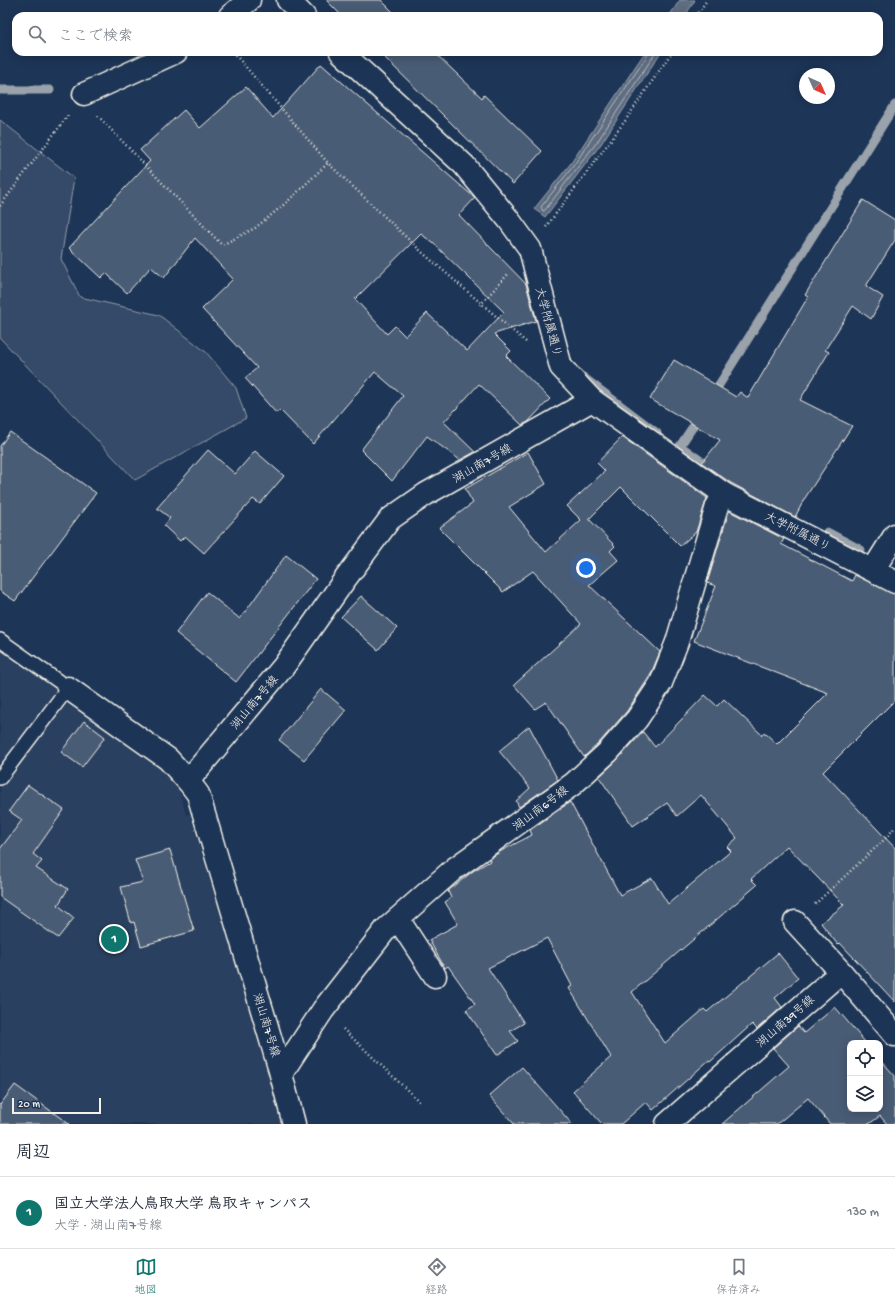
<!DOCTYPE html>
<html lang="ja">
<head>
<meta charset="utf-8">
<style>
  body { margin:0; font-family:"Gochi Hand","Klee One",sans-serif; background:#f2f2f3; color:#1f2937 }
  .controls { position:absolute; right:12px; bottom:12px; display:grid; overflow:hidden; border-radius:8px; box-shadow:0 2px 10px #0003 }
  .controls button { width:36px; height:36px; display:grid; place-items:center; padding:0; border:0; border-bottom:1px solid #e0e1e3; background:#fff; color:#1f2937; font:20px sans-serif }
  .compass { position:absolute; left:799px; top:68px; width:36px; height:36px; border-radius:50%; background:#fff; box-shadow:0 2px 10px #0003; rotate:135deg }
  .scale { position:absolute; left:12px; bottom:10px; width:89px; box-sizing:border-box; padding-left:4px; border:2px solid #f4f1e8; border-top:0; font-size:11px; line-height:14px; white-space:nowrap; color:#f4f1e8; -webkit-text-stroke:3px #1d3557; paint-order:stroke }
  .you { position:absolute; left:586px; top:568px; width:14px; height:14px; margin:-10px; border:3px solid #fff; border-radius:50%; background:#1a73e8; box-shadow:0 0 0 6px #1a73e833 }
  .badge { display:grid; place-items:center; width:26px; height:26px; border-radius:50%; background:#0f766e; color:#fff; font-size:13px; font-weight:700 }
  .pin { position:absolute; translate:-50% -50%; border:2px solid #fff; box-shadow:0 1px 4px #0006 }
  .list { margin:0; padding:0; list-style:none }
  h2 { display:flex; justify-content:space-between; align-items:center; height:52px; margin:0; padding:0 16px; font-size:17px }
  h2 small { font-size:13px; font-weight:400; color:#747a83 }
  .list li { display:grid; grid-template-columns:26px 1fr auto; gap:12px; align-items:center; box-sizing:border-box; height:72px; padding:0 16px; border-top:1px solid #e0e1e3 }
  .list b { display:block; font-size:15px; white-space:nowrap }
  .list p { margin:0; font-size:13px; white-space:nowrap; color:#747a83 }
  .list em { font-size:13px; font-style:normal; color:#747a83 }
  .icon { flex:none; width:22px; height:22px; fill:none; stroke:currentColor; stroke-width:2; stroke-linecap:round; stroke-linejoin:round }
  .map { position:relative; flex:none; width:895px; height:1124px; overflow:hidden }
  .search { position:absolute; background:#fff; box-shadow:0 2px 10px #0003; left:12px; right:12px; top:12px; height:44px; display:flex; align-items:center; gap:10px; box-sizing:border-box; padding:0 14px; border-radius:12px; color:#747a83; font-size:15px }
  .sheet { height:124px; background:#fff }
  nav { display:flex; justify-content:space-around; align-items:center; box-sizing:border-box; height:56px; border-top:1px solid #e0e1e3; background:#fff; font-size:11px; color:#747a83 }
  nav a { display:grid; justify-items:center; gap:2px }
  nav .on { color:#0f766e }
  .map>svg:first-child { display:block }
  .built { fill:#2a4060 }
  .green { fill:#354a67; stroke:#949ea8 }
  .water { fill:#5e6d82; stroke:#9aa2ab }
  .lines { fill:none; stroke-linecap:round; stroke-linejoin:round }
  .shore { stroke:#b8bcbf; stroke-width:1 }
  .stream { stroke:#9aa2ab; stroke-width:9 }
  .building { fill:#485b74; stroke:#f4f1e8; fill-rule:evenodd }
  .lane-casing { stroke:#f4f1e8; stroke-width:16 }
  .street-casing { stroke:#f4f1e8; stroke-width:25 }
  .path { stroke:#f4f1e8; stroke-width:2.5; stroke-dasharray:1 3; stroke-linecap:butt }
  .lane { stroke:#1d3557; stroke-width:13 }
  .street { stroke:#1d3557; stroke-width:22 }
  .labels { text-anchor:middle; stroke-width:4; stroke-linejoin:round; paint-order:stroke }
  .street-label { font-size:12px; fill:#f4f1e8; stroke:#1d3557 }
</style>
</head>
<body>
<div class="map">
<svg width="895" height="1124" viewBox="0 0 895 1124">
  <rect width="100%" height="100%" fill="#1d3557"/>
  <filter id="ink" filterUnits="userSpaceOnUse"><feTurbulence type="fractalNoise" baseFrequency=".025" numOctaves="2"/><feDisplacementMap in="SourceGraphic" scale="8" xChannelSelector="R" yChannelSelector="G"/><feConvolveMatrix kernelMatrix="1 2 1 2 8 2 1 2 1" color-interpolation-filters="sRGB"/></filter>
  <g filter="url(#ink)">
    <polygon class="built" points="0,645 173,769 186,815 190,814 283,1124 0,1124"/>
    <polygon class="green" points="0,120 74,178 61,259 80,297 159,315 206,352 236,388 246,418 135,480 0,338"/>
    <g class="water">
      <polygon points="680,0 695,0 685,16 669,16"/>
      <polygon points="645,52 661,52 601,144 545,217 534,209 571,163"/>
    </g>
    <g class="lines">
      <polyline class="shore" points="648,52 647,56 574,165 541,207 543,211 545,210 597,142 656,52"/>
      <g class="stream">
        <polyline points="0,90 50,90"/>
        <polyline points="583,377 657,433"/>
        <polyline points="712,396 895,105"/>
        <polyline points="700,416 680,446 712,469"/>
        <polyline points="762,500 793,517"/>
        <polyline points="827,532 861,550"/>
      </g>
    </g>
    <g class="building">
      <polygon points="326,0 381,0 397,16 342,16"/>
      <polygon points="379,52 434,52 482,98 484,95 542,151 513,184"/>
      <path d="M321,64l154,134 -16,17 67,69 10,37 -42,13 17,17 -5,5 44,43 -22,23 -6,3 -43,-41 -35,38 31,30 -15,8 -33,-24 -35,45 -31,-31 42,-54 -28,-24 -62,72 -33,-34 -4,3 -31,-35 12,-10 -55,-59 31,-30 -38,-41 -31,40 -13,-11 -24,26 -21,-20 -5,5 -32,-30 81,-87 -10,-11 44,-40 16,18 46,-41 27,31zM421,234l12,9 71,69 -37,39 -40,-38 -22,23 -10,-10 -8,8 -32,-35z"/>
      <polygon points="863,200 895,220 895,240 866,286 883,297 871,319 853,306 825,350 829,352 800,400 852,426 805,498 795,517 731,483 702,463 720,440 650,399 674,360 736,397 740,392 748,398 808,297 805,295"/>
      <polygon points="10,432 96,493 15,601 0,591 0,446"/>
      <polygon points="622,437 707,498 696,532 680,546 621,487 589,519 615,546 610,551 618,560 589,585 660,652 650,676 627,711 599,743 584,757 546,702 535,709 514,685 581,624 533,571 503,592 439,528 473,503 465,489 528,452 546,484 509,507 546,552 581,520 567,506 605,471 597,463"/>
      <polygon points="208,450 235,474 255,451 284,476 260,504 253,499 204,553 185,536 180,541 164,526 170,518 157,508"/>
      <polygon points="729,511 784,539 781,544 852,581 855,575 895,594 895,700 823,772 895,848 895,1002 840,943 838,945 821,923 844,905 787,846 751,879 757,885 632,992 665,1043 704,1009 707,1012 778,953 798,978 775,998 782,1007 757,1029 752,1024 710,1062 708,1061 653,1110 646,1102 621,1124 602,1124 573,1091 611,1057 569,988 572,986 547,938 488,968 524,1023 510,1031 518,1041 497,1055 466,1010 475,1004 448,966 445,968 429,940 458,924 445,902 451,898 448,891 473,871 490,861 489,859 503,850 532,835 530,830 570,802 620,895 652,878 668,904 731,851 727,847 737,838 701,795 677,816 667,803 633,826 599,777 617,760 643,732 655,747 705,695 717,706 724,699 762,735 764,732 777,744 828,693 694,641 716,586 707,583"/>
      <polygon points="286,555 316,579 236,682 176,633 207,592 240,619"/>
      <polygon points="361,596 397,628 378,650 341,617"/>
      <polygon points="321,689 346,710 304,760 279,740"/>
      <polygon points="84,721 105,737 82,767 61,752"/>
      <polygon points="529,726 558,780 519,807 516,801 530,788 499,751"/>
      <polygon points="28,785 64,810 33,854 42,861 36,868 68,889 58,905 74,918 58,938 0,897 0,849 22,820 9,811"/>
      <polygon points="170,850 194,931 141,946 134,922 131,923 121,887 143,882 135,860"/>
      <polygon points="835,1007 866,1043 850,1043 850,1109 880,1109 880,1059 895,1076 895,1124 887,1124 880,1116 869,1124 830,1124 808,1098 777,1124 722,1124 789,1066 773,1048 798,1026 804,1033"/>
      <polygon points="522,1067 572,1124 514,1124 489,1096"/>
      <polygon points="15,1085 69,1124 0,1124 0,1105"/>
    </g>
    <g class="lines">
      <g class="lane-casing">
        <polyline id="lane" points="0,640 68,688 0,778"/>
      </g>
      <g class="street-casing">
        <g id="street">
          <polyline points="288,0 304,16"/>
          <polyline points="230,16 249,0"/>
          <polyline points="341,52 464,165 509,220 530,249 561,367 592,400 724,494 895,582"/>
          <polyline points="84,94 176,52"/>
          <polyline points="873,570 895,535"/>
          <polyline points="68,688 168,759 188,781"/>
          <polyline points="398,919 435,976"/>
          <polyline points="795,922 841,972"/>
          <polyline points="281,1074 323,1010 386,929 454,869 573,784 608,752 637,719 661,683 677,642 717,506 724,494"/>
          <polyline points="294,1124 281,1074 198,794 188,781 284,666 343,582 390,519 426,494 592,400"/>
          <polyline points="667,1124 841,972 895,1035"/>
        </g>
      </g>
      <g class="path">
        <polyline points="696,16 707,0"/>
        <polyline points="233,52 328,163 424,254 526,342"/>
        <polyline points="98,116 222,245 255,228 286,203 328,163"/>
        <polyline points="0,206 69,114"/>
        <polyline points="546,227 625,121 672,52"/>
        <polyline points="480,305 509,273"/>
        <polyline points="815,904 887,837 895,827"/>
        <polyline points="343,1029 421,1103"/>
      </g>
      <use href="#lane" class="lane"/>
      <use href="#street" class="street"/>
    </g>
  </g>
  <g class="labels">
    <g class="street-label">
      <text transform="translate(549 322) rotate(75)" y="4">大学附属通り</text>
      <text transform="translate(482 463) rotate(-30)" y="4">湖山南7号線</text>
      <text transform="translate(798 531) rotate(27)" y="4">大学附属通り</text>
      <text transform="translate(254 702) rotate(-50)" y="4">湖山南7号線</text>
      <text transform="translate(540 808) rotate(-37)" y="4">湖山南6号線</text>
      <text transform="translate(785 1021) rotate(-41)" y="4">湖山南39号線</text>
      <text transform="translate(267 1025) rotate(73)" y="4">湖山南7号線</text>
    </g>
  </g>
</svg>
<div class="controls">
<button><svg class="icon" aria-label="locate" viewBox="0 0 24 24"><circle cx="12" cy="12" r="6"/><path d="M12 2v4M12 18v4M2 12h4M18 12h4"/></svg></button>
<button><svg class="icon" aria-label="layers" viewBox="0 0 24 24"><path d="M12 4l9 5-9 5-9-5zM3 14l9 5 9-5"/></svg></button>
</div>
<svg class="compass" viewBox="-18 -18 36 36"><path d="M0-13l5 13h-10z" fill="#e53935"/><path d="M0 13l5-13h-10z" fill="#747a83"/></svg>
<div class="scale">20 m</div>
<div class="you"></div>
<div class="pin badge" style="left:114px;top:939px">1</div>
<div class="search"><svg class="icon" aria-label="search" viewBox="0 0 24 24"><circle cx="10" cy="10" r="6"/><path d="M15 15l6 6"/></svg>ここで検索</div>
</div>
<section class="sheet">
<h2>周辺<small></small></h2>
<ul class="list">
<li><span class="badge">1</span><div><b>国立大学法人鳥取大学 鳥取キャンパス</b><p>大学 · 湖山南7号線</p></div><em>130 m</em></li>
</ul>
</section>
<nav>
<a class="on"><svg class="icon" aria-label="map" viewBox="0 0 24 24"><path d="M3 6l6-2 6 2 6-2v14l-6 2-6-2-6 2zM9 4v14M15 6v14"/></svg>地図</a>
<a><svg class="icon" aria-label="directions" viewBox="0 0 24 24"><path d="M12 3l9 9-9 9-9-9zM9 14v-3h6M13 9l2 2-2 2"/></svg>経路</a>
<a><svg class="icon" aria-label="saved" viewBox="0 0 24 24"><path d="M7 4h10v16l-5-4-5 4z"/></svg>保存済み</a>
</nav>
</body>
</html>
